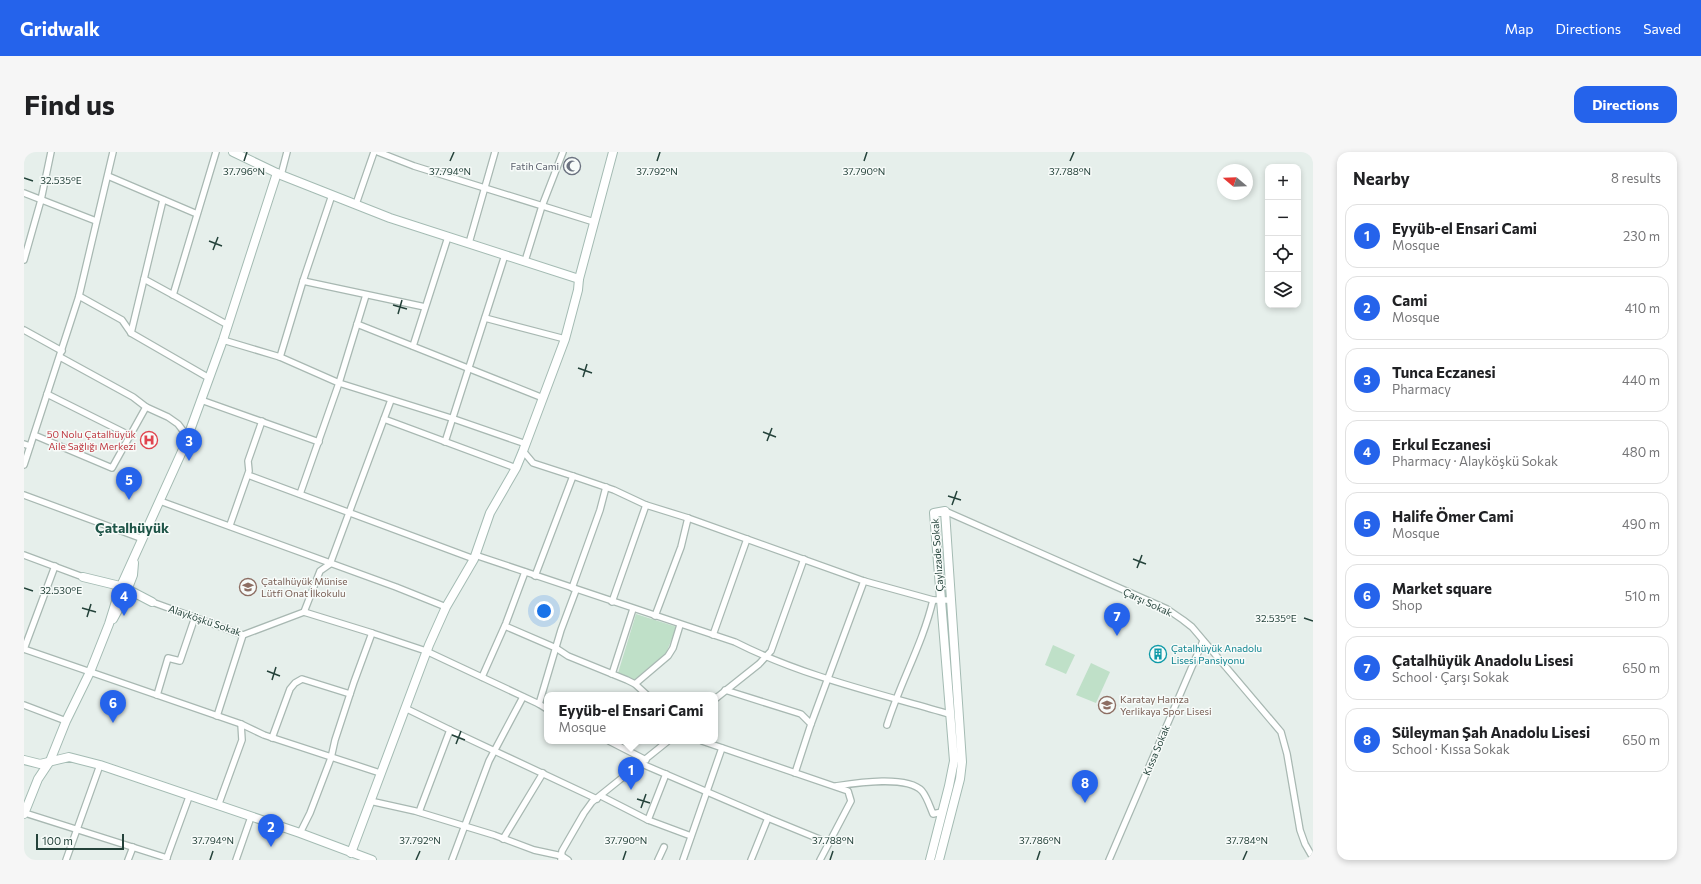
<!DOCTYPE html>
<html lang="en">
<head>
<meta charset="utf-8">
<style>
  body { margin:0; font-family:Commissioner,sans-serif; background:#f6f6f6; color:#202124 }
  .controls { position:absolute; right:12px; top:12px; display:grid; overflow:hidden; border-radius:8px; box-shadow:0 2px 6px #0003 }
  .controls button { width:36px; height:36px; display:grid; place-items:center; padding:0; border:0; border-bottom:1px solid #e0e0e0; background:#fff; color:#202124; font:20px sans-serif }
  .compass { position:absolute; left:1193px; top:12px; width:36px; height:36px; border-radius:50%; background:#fff; box-shadow:0 2px 6px #0003; rotate:289deg }
  .scale { position:absolute; left:12px; bottom:10px; width:88px; box-sizing:border-box; padding-left:4px; border:2px solid #24423a; border-top:0; font-size:11px; line-height:14px; white-space:nowrap; color:#24423a; -webkit-text-stroke:3px #f7fbf9; paint-order:stroke }
  .you { position:absolute; left:520px; top:459px; width:14px; height:14px; margin:-10px; border:3px solid #fff; border-radius:50%; background:#1a73e8; box-shadow:0 0 0 6px #1a73e833 }
  .badge { display:grid; place-items:center; width:26px; height:26px; border-radius:50%; background:#2563eb; color:#fff; font-size:13px; font-weight:700 }
  .pin { position:absolute; translate:-50% -33px; filter:drop-shadow(0 1px 2px #0008) }
  .pin::after { content:''; position:absolute; top:21px; width:14px; height:12px; background:inherit; clip-path:polygon(0 0,100% 0,50% 100%) }
  .popup { position:absolute; left:520px; top:540px; width:174px; height:52px; box-sizing:border-box; display:grid; place-content:center; border-radius:8px; background:#fff; filter:drop-shadow(0 1px 3px #0005); font-size:13px; white-space:nowrap; color:#757577 }
  .popup b { font-size:15px; color:#202124 }
  .popup::after { content:''; position:absolute; left:50%; top:100%; margin-left:-8px; border:8px solid transparent; border-top-color:#fff }
  .list { margin:0; padding:0; list-style:none }
  h2 { display:flex; justify-content:space-between; align-items:center; height:52px; margin:0; padding:0 16px; font-size:17px }
  h2 small { font-size:13px; font-weight:400; color:#757577 }
  .list li { display:grid; grid-template-columns:26px 1fr auto; gap:12px; align-items:center; box-sizing:border-box; height:64px; margin:0 8px 8px; padding:0 8px; border:1px solid #e0e0e0; border-radius:12px }
  .list b { display:block; font-size:15px; white-space:nowrap }
  .list p { margin:0; font-size:13px; white-space:nowrap; color:#757577 }
  .list em { font-size:13px; font-style:normal; color:#757577 }
  .icon { flex:none; width:22px; height:22px; fill:none; stroke:currentColor; stroke-width:2; stroke-linecap:round; stroke-linejoin:round }
  .map { position:relative; flex:none; width:1289px; height:708px; overflow:hidden; border-radius:12px }
  header { display:flex; align-items:center; gap:24px; box-sizing:border-box; height:56px; padding:0 20px; background:#2563eb; color:#fff }
  header strong { font-size:19px }
  nav { display:flex; gap:22px; margin-inline-start:auto; font-size:14px }
  .intro { display:flex; align-items:center; justify-content:space-between; box-sizing:border-box; height:96px; padding:0 24px }
  h1 { margin:0; font-size:28px }
  .button { padding:10px 18px; border-radius:12px; background:#2563eb; color:#fff; font-size:14px; font-weight:700 }
  main { display:flex; gap:24px; padding:0 24px }
  aside { flex:1; background:#fff; border-radius:12px; box-shadow:0 2px 6px #0003 }
  .map>svg:first-child { display:block }
  .green { fill:#bfe0c8 }
  .lines { fill:none; stroke-linecap:round; stroke-linejoin:round }
  .street-casing { stroke:#a8b8b2; stroke-width:8 }
  .secondary-casing { stroke:#a4bbb3; stroke-width:10 }
  .street { stroke:#fff; stroke-width:5.5 }
  .secondary { stroke:#fff; stroke-width:8 }
  .ticks { fill:none; stroke:#24423a; stroke-width:1.5 }
  .labels { text-anchor:middle; stroke-width:3; stroke-linejoin:round; paint-order:stroke }
  .worship-label { font-size:10px; fill:#5b616d; stroke:#f7fbf9; text-anchor:end }
  .health-label { font-size:10px; fill:#be3a42; stroke:#f7fbf9; text-anchor:end }
  .street-label { font-size:10px; fill:#24423a; stroke:#f7fbf9 }
  .education-label { font-size:10px; fill:#785e54; stroke:#f7fbf9; text-anchor:start }
  .culture-label { font-size:10px; fill:#0d838f; stroke:#f7fbf9; text-anchor:start }
  .district-label { font-size:14px; font-weight:bold; fill:#1f5548; stroke:#f7fbf9 }
  .ticks-label { font-size:10px; text-anchor:middle; fill:#24423a; stroke:#f7fbf9; stroke-width:3; stroke-linejoin:round; paint-order:stroke }
</style>
</head>
<body>
<header>
<strong>Gridwalk</strong>
<nav><a>Map</a><a>Directions</a><a>Saved</a></nav>
</header>
<div class="intro"><h1>Find us</h1><a class="button">Directions</a></div>
<main>
<div class="map">
<svg width="1289" height="708" viewBox="0 0 1289 708">
  <rect width="100%" height="100%" fill="#e6efeb"/>
  <g class="green">
    <polygon points="612,462 653,475 642,501 610,528 594,521"/>
    <polygon points="1029,493 1051,503 1042,522 1021,513"/>
    <polygon points="1067,511 1086,520 1072,551 1052,543"/>
  </g>
  <g class="lines">
    <g class="street-casing">
      <g id="street">
        <polyline points="354,0 390,14 570,70"/>
        <polyline points="257,23 263,0"/>
        <polyline points="84,24 173,62"/>
        <polyline points="0,41 72,69"/>
        <polyline points="332,52 350,0"/>
        <polyline points="445,91 471,0"/>
        <polyline points="0,108 17,48 27,0"/>
        <polyline points="501,109 518,54 539,0"/>
        <polyline points="120,127 204,173"/>
        <polyline points="279,129 401,155"/>
        <polyline points="149,143 192,0"/>
        <polyline points="55,144 98,168 107,181 185,226"/>
        <polyline points="461,166 541,187"/>
        <polyline points="333,172 519,246"/>
        <polyline points="0,178 38,199"/>
        <polyline points="107,181 139,48"/>
        <polyline points="199,188 256,205 315,231 430,267 502,292"/>
        <polyline points="389,194 424,85"/>
        <polyline points="36,205 109,245 122,255 144,265 154,272 163,284"/>
        <polyline points="256,205 279,129 308,43"/>
        <polyline points="23,242 107,284"/>
        <polyline points="177,248 295,290"/>
        <polyline points="360,267 492,316"/>
        <polyline points="10,283 88,316 122,255"/>
        <polyline points="421,290 481,103"/>
        <polyline points="0,292 6,294"/>
        <polyline points="499,299 509,311 549,324"/>
        <polyline points="0,313 55,144 89,0"/>
        <polyline points="224,323 450,407"/>
        <polyline points="276,342 315,231 342,143"/>
        <polyline points="0,343 119,387"/>
        <polyline points="136,349 372,435 422,455"/>
        <polyline points="921,359 1143,457 1159,468 1168,475 1257,580 1263,602 1276,678 1281,692 1289,706"/>
        <polyline points="206,373 225,319 224,309 238,269"/>
        <polyline points="0,403 59,425"/>
        <path d="M451,403l260,87c67,34 142,51 214,72"/>
        <polyline points="511,424 549,324 590,338 622,353 664,366 840,429 909,448 926,448"/>
        <polyline points="548,436 576,358 582,335"/>
        <polyline points="128,450 219,483 280,460 348,481"/>
        <polyline points="588,450 622,353"/>
        <polyline points="280,460 296,419 306,412 367,248"/>
        <polyline points="631,464 657,395 664,366"/>
        <polyline points="481,474 532,496 544,504 603,528 611,532 623,543"/>
        <polyline points="689,483 723,387"/>
        <polyline points="0,497 217,572 240,583 356,621"/>
        <polyline points="0,497 31,414"/>
        <polyline points="588,522 609,457"/>
        <polyline points="458,525 482,471 501,420"/>
        <polyline points="611,532 644,504 649,496 656,473"/>
        <polyline points="701,538 777,562 787,572 771,621"/>
        <polyline points="133,543 144,506 156,509 171,465"/>
        <polyline points="691,547 735,512 747,499 780,407"/>
        <polyline points="515,552 523,557"/>
        <polyline points="0,553 42,569"/>
        <polyline points="381,556 426,578 395,660"/>
        <polyline points="193,564 219,483"/>
        <polyline points="787,572 840,429"/>
        <path d="M863,573c13,-42 36,-82 46,-125"/>
        <polyline points="426,578 573,647"/>
        <polyline points="248,586 266,537 271,531 278,527 326,542"/>
        <polyline points="585,589 622,608"/>
        <polyline points="678,589 824,639 827,649 796,708"/>
        <polyline points="618,612 744,666 727,708"/>
        <path d="M812,634c20,-3 71,-11 86,5 5,6 8,16 11,23l9,-2"/>
        <polyline points="577,644 624,668 667,684"/>
        <polyline points="346,649 391,659 470,683 510,698 538,704 544,708"/>
        <polyline points="194,654 218,588 217,572"/>
        <polyline points="1,661 143,706"/>
        <polyline points="744,666 805,691"/>
        <polyline points="624,668 642,622"/>
        <polyline points="276,681 286,661 307,606 311,588 330,530 348,481 402,499 515,552 537,478 552,438"/>
        <polyline points="479,687 519,621"/>
        <polyline points="537,707 538,699 560,661 568,650 644,589"/>
        <polyline points="42,708 76,613"/>
        <polyline points="104,708 109,695"/>
        <polyline points="142,708 165,645"/>
        <polyline points="212,708 227,665"/>
        <polyline points="428,708 465,609 499,545"/>
        <polyline points="634,708 640,695"/>
        <polyline points="659,708 698,596"/>
        <polyline points="1085,708 1179,489"/>
      </g>
    </g>
    <g class="secondary-casing">
      <g id="secondary">
        <polyline points="209,0 257,23 366,66 555,127"/>
        <polyline points="59,425 96,434"/>
        <polyline points="97,434 160,295 199,188 253,21"/>
        <polyline points="104,436 100,434 96,434 93,439 94,443 99,446 104,443 104,436 109,423 110,411"/>
        <polyline points="105,438 128,450"/>
        <polyline points="89,467 101,445"/>
        <polyline points="0,608 16,612 45,605 76,613 276,681 348,708"/>
        <polyline points="0,662 14,627 26,609 42,569 66,520 85,472 94,443"/>
        <polyline points="327,701 405,493 422,455 450,407 466,361 492,316 499,299 541,187 554,138 555,127 589,0"/>
        <polyline points="906,708 925,634 930,609 910,361 921,359 938,610 936,627 915,708"/>
      </g>
    </g>
    <use href="#street" class="street"/>
    <use href="#secondary" class="secondary"/>
  </g>
  <path class="ticks" d="M220,9l3,-9M426,9l4,-9M633,9l3,-9M840,9l3,-9M1046,9l4,-9M0,26l9,3M185,89l13,5M189,98l5,-13M369,153l14,4M374,162l4,-14M554,216l14,5M559,225l4,-13M739,280l13,5M743,289l5,-13M924,344l13,4M928,353l5,-14M1109,407l13,5M1113,416l5,-13M0,436l9,3M58,456l14,4M63,465l4,-13M1280,466l9,3M243,519l13,5M248,528l4,-13M428,583l13,5M432,592l5,-13M613,647l13,4M617,656l5,-14M186,708l3,-9M392,708l4,-9M599,708l3,-9M806,708l3,-9M1013,708l3,-9M1219,708l4,-9"/>
  <defs>
    <g id="mosque-ring" transform="scale(0.9)"><circle r="9.5" fill="#f7fbf9" stroke="#6b7280" stroke-width="1.5"/><path d="M3.5-4.9A6 6 0 1 0 3.5 4.9A5 5 0 1 1 3.5-4.9Z" fill="#6b7280"/></g>
    <g id="hospital-ring" transform="scale(0.9)"><circle r="9.5" fill="#f7fbf9" stroke="#e0444e" stroke-width="1.5"/><path d="M-5-5h3v3.5h4V-5h3V5h-3V1.5h-4V5h-3Z" fill="#e0444e"/></g>
    <g id="school-ring" transform="scale(0.9)"><circle r="9.5" fill="#f7fbf9" stroke="#8d6e63" stroke-width="1.5"/><path d="M0-5L7-2L0 1L-7-2ZM-4 1L0 2.5L4 1V4Q0 6-4 4Z" fill="#8d6e63"/></g>
    <g id="building-ring" transform="scale(0.9)"><circle r="9.5" fill="#f7fbf9" stroke="#0f9aa8" stroke-width="1.5"/><path d="M-4-6H4V6H1V3H-1V6H-4ZM-2.5-4.3h1.7v1.8h-1.7ZM.8-4.3h1.7v1.8H.8ZM-2.5-1h1.7V.8h-1.7ZM.8-1h1.7V.8H.8Z" fill="#0f9aa8"/></g>
  </defs>
  <g fill-rule="evenodd">
    <use href="#mosque-ring" x="548" y="14"/>
    <use href="#hospital-ring" x="125" y="288"/>
    <use href="#school-ring" x="224" y="435"/>
    <use href="#building-ring" x="1134" y="502"/>
    <use href="#school-ring" x="1083" y="553"/>
  </g>
  <g class="labels">
    <g class="worship-label">
      <text x="535" y="18">Fatih Cami</text>
    </g>
    <g class="health-label">
      <text x="112" y="286">50 Nolu Çatalhüyük<tspan x="112" dy="12">Aile Sağlığı Merkezi</tspan></text>
    </g>
    <g class="street-label">
      <text transform="translate(913 403) rotate(-94)" y="4">Çaylızade Sokak</text>
      <text transform="translate(1124 450) rotate(25)" y="4">Çarşı Sokak</text>
      <text transform="translate(181 468) rotate(19)" y="4">Alayköşkü Sokak</text>
      <text transform="translate(1132 598) rotate(-67)" y="4">Kıssa Sokak</text>
    </g>
    <g class="education-label">
      <text x="237" y="433">Çatalhüyük Münise<tspan x="237" dy="12">Lütfi Onat İlkokulu</tspan></text>
      <text x="1096" y="551">Karatay Hamza<tspan x="1096" dy="12">Yerlikaya Spor Lisesi</tspan></text>
    </g>
    <g class="culture-label">
      <text x="1147" y="500">Çatalhüyük Anadolu<tspan x="1147" dy="12">Lisesi Pansiyonu</tspan></text>
    </g>
    <g class="district-label">
      <text x="108" y="381">Çatalhüyük</text>
    </g>
  </g>
  <g class="ticks-label">
    <text x="220" y="23">37.796°N</text>
    <text x="426" y="23">37.794°N</text>
    <text x="633" y="23">37.792°N</text>
    <text x="840" y="23">37.790°N</text>
    <text x="1046" y="23">37.788°N</text>
    <text x="37" y="32">32.535°E</text>
    <text x="37" y="442">32.530°E</text>
    <text x="1252" y="470">32.535°E</text>
    <text x="189" y="692">37.794°N</text>
    <text x="396" y="692">37.792°N</text>
    <text x="602" y="692">37.790°N</text>
    <text x="809" y="692">37.788°N</text>
    <text x="1016" y="692">37.786°N</text>
    <text x="1223" y="692">37.784°N</text>
  </g>
</svg>
<div class="controls">
<button>+</button>
<button>−</button>
<button><svg class="icon" aria-label="locate" viewBox="0 0 24 24"><circle cx="12" cy="12" r="6"/><path d="M12 2v4M12 18v4M2 12h4M18 12h4"/></svg></button>
<button><svg class="icon" aria-label="layers" viewBox="0 0 24 24"><path d="M12 4l9 5-9 5-9-5zM3 14l9 5 9-5"/></svg></button>
</div>
<svg class="compass" viewBox="-18 -18 36 36"><path d="M0-13l5 13h-10z" fill="#e53935"/><path d="M0 13l5-13h-10z" fill="#757577"/></svg>
<div class="scale">100 m</div>
<div class="you"></div>
<div class="pin badge" style="left:607px;top:638px">1</div>
<div class="popup"><b>Eyyüb-el Ensari Cami</b>Mosque</div>
<div class="pin badge" style="left:247px;top:695px">2</div>
<div class="pin badge" style="left:165px;top:309px">3</div>
<div class="pin badge" style="left:100px;top:464px">4</div>
<div class="pin badge" style="left:105px;top:348px">5</div>
<div class="pin badge" style="left:89px;top:571px">6</div>
<div class="pin badge" style="left:1093px;top:484px">7</div>
<div class="pin badge" style="left:1061px;top:651px">8</div>
</div>
<aside>
<h2>Nearby<small>8 results</small></h2>
<ul class="list">
<li><span class="badge">1</span><div><b>Eyyüb-el Ensari Cami</b><p>Mosque</p></div><em>230 m</em></li>
<li><span class="badge">2</span><div><b>Cami</b><p>Mosque</p></div><em>410 m</em></li>
<li><span class="badge">3</span><div><b>Tunca Eczanesi</b><p>Pharmacy</p></div><em>440 m</em></li>
<li><span class="badge">4</span><div><b>Erkul Eczanesi</b><p>Pharmacy · Alayköşkü Sokak</p></div><em>480 m</em></li>
<li><span class="badge">5</span><div><b>Halife Ömer Cami</b><p>Mosque</p></div><em>490 m</em></li>
<li><span class="badge">6</span><div><b>Market square</b><p>Shop</p></div><em>510 m</em></li>
<li><span class="badge">7</span><div><b>Çatalhüyük Anadolu Lisesi</b><p>School · Çarşı Sokak</p></div><em>650 m</em></li>
<li><span class="badge">8</span><div><b>Süleyman Şah Anadolu Lisesi</b><p>School · Kıssa Sokak</p></div><em>650 m</em></li>
</ul>
</aside>
</main>
</body>
</html>
